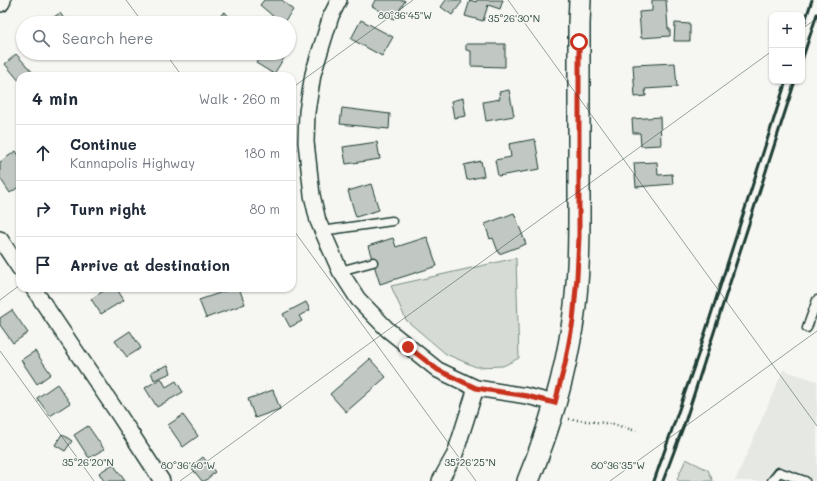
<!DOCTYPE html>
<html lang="en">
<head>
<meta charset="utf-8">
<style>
  body { margin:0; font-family:Mali,sans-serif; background:#f2f2f3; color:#1f2937 }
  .controls { position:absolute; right:12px; top:12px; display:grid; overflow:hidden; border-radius:8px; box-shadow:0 1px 3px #0004 }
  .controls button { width:36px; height:36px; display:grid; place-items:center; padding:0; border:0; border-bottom:1px solid #e0e1e3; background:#fff; color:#1f2937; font:20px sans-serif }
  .stop { position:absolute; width:12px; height:12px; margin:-9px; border:3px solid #c8321e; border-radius:50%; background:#fff }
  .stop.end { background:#c8321e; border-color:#fff; box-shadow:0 1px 4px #0008 }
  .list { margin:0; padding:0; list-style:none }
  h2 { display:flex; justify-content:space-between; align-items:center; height:52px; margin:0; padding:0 16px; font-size:17px }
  h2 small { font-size:13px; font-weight:400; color:#747a83 }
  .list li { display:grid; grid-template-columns:26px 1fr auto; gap:12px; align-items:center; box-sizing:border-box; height:56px; padding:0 16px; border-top:1px solid #e0e1e3 }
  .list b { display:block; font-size:15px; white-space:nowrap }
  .list p { margin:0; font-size:13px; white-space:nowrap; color:#747a83 }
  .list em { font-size:13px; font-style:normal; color:#747a83 }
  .icon { flex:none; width:22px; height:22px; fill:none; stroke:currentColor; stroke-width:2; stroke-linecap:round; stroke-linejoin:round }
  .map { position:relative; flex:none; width:817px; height:481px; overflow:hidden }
  .search { position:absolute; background:#fff; box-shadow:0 1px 3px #0004; left:16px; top:16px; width:280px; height:44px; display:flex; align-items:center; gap:10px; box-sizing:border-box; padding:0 14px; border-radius:22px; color:#747a83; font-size:15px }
  .panel { position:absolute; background:#fff; box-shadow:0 1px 3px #0004; left:16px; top:72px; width:280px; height:220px; border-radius:12px }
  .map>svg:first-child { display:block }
  .built { fill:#e6e8e4 }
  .green { fill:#d6dbd6; stroke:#7a8c85 }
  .building { fill:#c1c8c3; stroke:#1f3d34 }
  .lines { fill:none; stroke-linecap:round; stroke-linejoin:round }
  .service-casing { stroke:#1f3d34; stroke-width:11 }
  .minor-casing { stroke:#1f3d34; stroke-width:18 }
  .tertiary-casing { stroke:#1f3d34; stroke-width:22 }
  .secondary-casing { stroke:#1f3d34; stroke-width:24 }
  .path { stroke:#1f3d34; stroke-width:2.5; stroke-dasharray:1 3; stroke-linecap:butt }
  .service { stroke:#f6f6f2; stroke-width:8 }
  .minor { stroke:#f6f6f2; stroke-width:15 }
  .tertiary { stroke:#f6f6f2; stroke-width:19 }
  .secondary { stroke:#f6f6f2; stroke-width:21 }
  .rail { stroke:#1f3d34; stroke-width:3 }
  .route { stroke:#c8321e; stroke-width:5 }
  .ticks { fill:none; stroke:#1f3d34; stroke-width:1; stroke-opacity:0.45 }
  .ticks-label { font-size:10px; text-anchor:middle; fill:#1f3d34; stroke:#f6f6f2; stroke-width:3; stroke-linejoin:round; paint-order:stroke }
</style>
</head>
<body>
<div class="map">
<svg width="817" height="481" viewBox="0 0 817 481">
  <rect width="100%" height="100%" fill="#f6f6f2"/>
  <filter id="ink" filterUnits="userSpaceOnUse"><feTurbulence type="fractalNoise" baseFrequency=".025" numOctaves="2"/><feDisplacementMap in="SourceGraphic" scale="8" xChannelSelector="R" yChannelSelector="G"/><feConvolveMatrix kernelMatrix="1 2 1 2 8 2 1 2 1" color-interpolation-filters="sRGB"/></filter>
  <g filter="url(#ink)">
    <polygon class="built" points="783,370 817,381 817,470 816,473 817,474 817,481 735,481"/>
    <g class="green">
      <polygon points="516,258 519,358 503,366 476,367 446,354 406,320 391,286"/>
      <polygon points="686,459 708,470 713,481 679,481 677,479"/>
    </g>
    <g class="building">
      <polygon points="264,0 282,0 293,10 283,23 281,23 260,5"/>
      <polygon points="375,0 404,0 405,1 394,19 372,6"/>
      <polygon points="446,0 459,0 462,2 452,15 441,7"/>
      <polygon points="470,0 476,2 477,0 503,0 500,9 488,5 483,21 465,16"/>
      <polygon points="652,0 666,0 668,29 670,29 670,36 641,38 639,12 652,11"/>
      <polygon points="225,12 234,23 215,23 213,21"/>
      <polygon points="60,13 67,23 45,23"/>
      <polygon points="361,20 393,37 382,56 351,39"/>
      <polygon points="675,23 690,24 690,41 674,41"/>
      <polygon points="466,44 505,44 505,67 471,66 471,51 466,50"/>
      <polygon points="263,53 287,53 274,74 256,63"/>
      <polygon points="16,54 35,75 34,76 20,76 20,82 5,64"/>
      <polygon points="675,63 677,87 645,89 646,96 635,97 633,65"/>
      <polygon points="509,90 514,116 486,121 483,102 500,99 499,92"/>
      <polygon points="463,98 466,116 454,118 451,101"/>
      <polygon points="342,108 390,114 389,129 340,124"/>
      <polygon points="660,117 661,145 641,146 640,133 633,133 632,119"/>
      <polygon points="535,139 540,169 498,176 495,160 511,157 509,144"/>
      <polygon points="377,142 380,159 346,164 343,147"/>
      <polygon points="16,151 20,157 20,186 10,193 0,178 0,162"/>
      <polygon points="481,161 484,176 467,180 464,165"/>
      <polygon points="657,162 658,175 672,174 673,184 636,187 634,163"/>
      <polygon points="371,184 379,210 356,217 348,191"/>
      <polygon points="514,213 526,244 499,254 493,238 490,239 485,224"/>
      <polygon points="427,237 437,266 380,284 368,246 393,238 396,247"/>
      <polygon points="108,288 116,288 124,300 101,314 91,299"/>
      <polygon points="234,288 239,288 245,304 206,318 199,300"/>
      <polygon points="306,302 310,310 299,316 302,321 290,327 283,314"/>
      <polygon points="12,310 28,333 13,343 0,325 0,318"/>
      <polygon points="130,331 141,348 127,357 115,341"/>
      <polygon points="35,351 51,374 37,384 21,360"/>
      <polygon points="370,359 386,377 346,412 330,394"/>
      <polygon points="168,365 171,373 154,380 151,372"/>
      <polygon points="161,378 166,387 176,381 183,392 157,407 145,388"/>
      <polygon points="57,384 70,403 50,416 37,398"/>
      <polygon points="273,390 280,409 255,418 248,399"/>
      <polygon points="183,415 198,436 183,447 168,425"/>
      <polygon points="88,426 104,449 89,458 74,435"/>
      <polygon points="62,434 72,441 65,451 55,445"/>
      <polygon points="203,457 215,472 205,481 202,481 191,467"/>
      <polygon points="113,464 125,481 104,481 99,473"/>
    </g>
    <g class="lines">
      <g class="service-casing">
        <g id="service">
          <polyline points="322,231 392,221"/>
          <polyline points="340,271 373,262"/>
          <polyline points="807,328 817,300"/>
          <polyline points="772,481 779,472 805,481"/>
        </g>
      </g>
      <g class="minor-casing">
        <g id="minor">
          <polyline points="339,0 331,16 313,74 307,112 306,142 312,195 318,221 340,271 358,299 388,330 438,370 476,388 527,396 555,403"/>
          <polyline points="0,239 20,269"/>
          <polyline points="33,288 119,415 162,481"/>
          <polyline points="440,481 455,454 476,388"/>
        </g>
      </g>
      <g class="tertiary-casing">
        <polyline id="tertiary" points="0,2 1,0"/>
      </g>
      <g class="secondary-casing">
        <path id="secondary" d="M528,481c21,-51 37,-105 45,-160 7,-47 6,-95 6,-142 0,-52 0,-103 0,-155l1,-24"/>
      </g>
      <polyline class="path" points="569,419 613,424 636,431"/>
      <use href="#service" class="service"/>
      <use href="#minor" class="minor"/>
      <use href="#tertiary" class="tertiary"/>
      <use href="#secondary" class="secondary"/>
      <g class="rail">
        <polyline points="802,30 812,0"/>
        <polyline points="802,60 817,14"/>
        <polyline points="654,481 698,355 786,81"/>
        <polyline points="663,481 685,422 795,81"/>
      </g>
    </g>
  </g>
  <g class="lines" filter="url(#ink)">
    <polyline class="route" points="408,347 438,370 476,388 527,396 555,403 565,364 573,321 577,277 579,237 579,42"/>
  </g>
  <path class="ticks" d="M126,0l17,23M508,0l309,426M802,29l15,-11M165,53l17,23M292,88l121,-88M292,228l184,253M0,300l20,-15M0,351l94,130M180,481l592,-430M610,481l207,-150"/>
  <g class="ticks-label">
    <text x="405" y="19">80°36'45"W</text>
    <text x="514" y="22">35°26'30"N</text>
    <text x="88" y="466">35°26'20"N</text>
    <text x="470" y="466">35°26'25"N</text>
    <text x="188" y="469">80°36'40"W</text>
    <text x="618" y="469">80°36'35"W</text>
  </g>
</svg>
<div class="controls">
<button>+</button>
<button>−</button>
</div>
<div class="stop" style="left:579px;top:42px"></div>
<div class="stop end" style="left:408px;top:347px"></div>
<div class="search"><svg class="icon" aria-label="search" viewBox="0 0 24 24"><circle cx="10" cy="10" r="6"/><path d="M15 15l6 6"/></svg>Search here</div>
<section class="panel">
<h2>4 min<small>Walk · 260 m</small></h2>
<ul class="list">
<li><svg class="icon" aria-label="ahead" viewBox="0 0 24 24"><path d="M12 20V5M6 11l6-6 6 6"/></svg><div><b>Continue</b><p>Kannapolis Highway</p></div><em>180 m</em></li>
<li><svg class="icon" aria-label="right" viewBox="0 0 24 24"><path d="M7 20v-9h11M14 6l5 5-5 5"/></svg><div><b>Turn right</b></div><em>80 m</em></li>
<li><svg class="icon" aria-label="arrive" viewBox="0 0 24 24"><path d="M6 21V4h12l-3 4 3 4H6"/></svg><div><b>Arrive at destination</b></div></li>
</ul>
</section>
</div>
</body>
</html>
